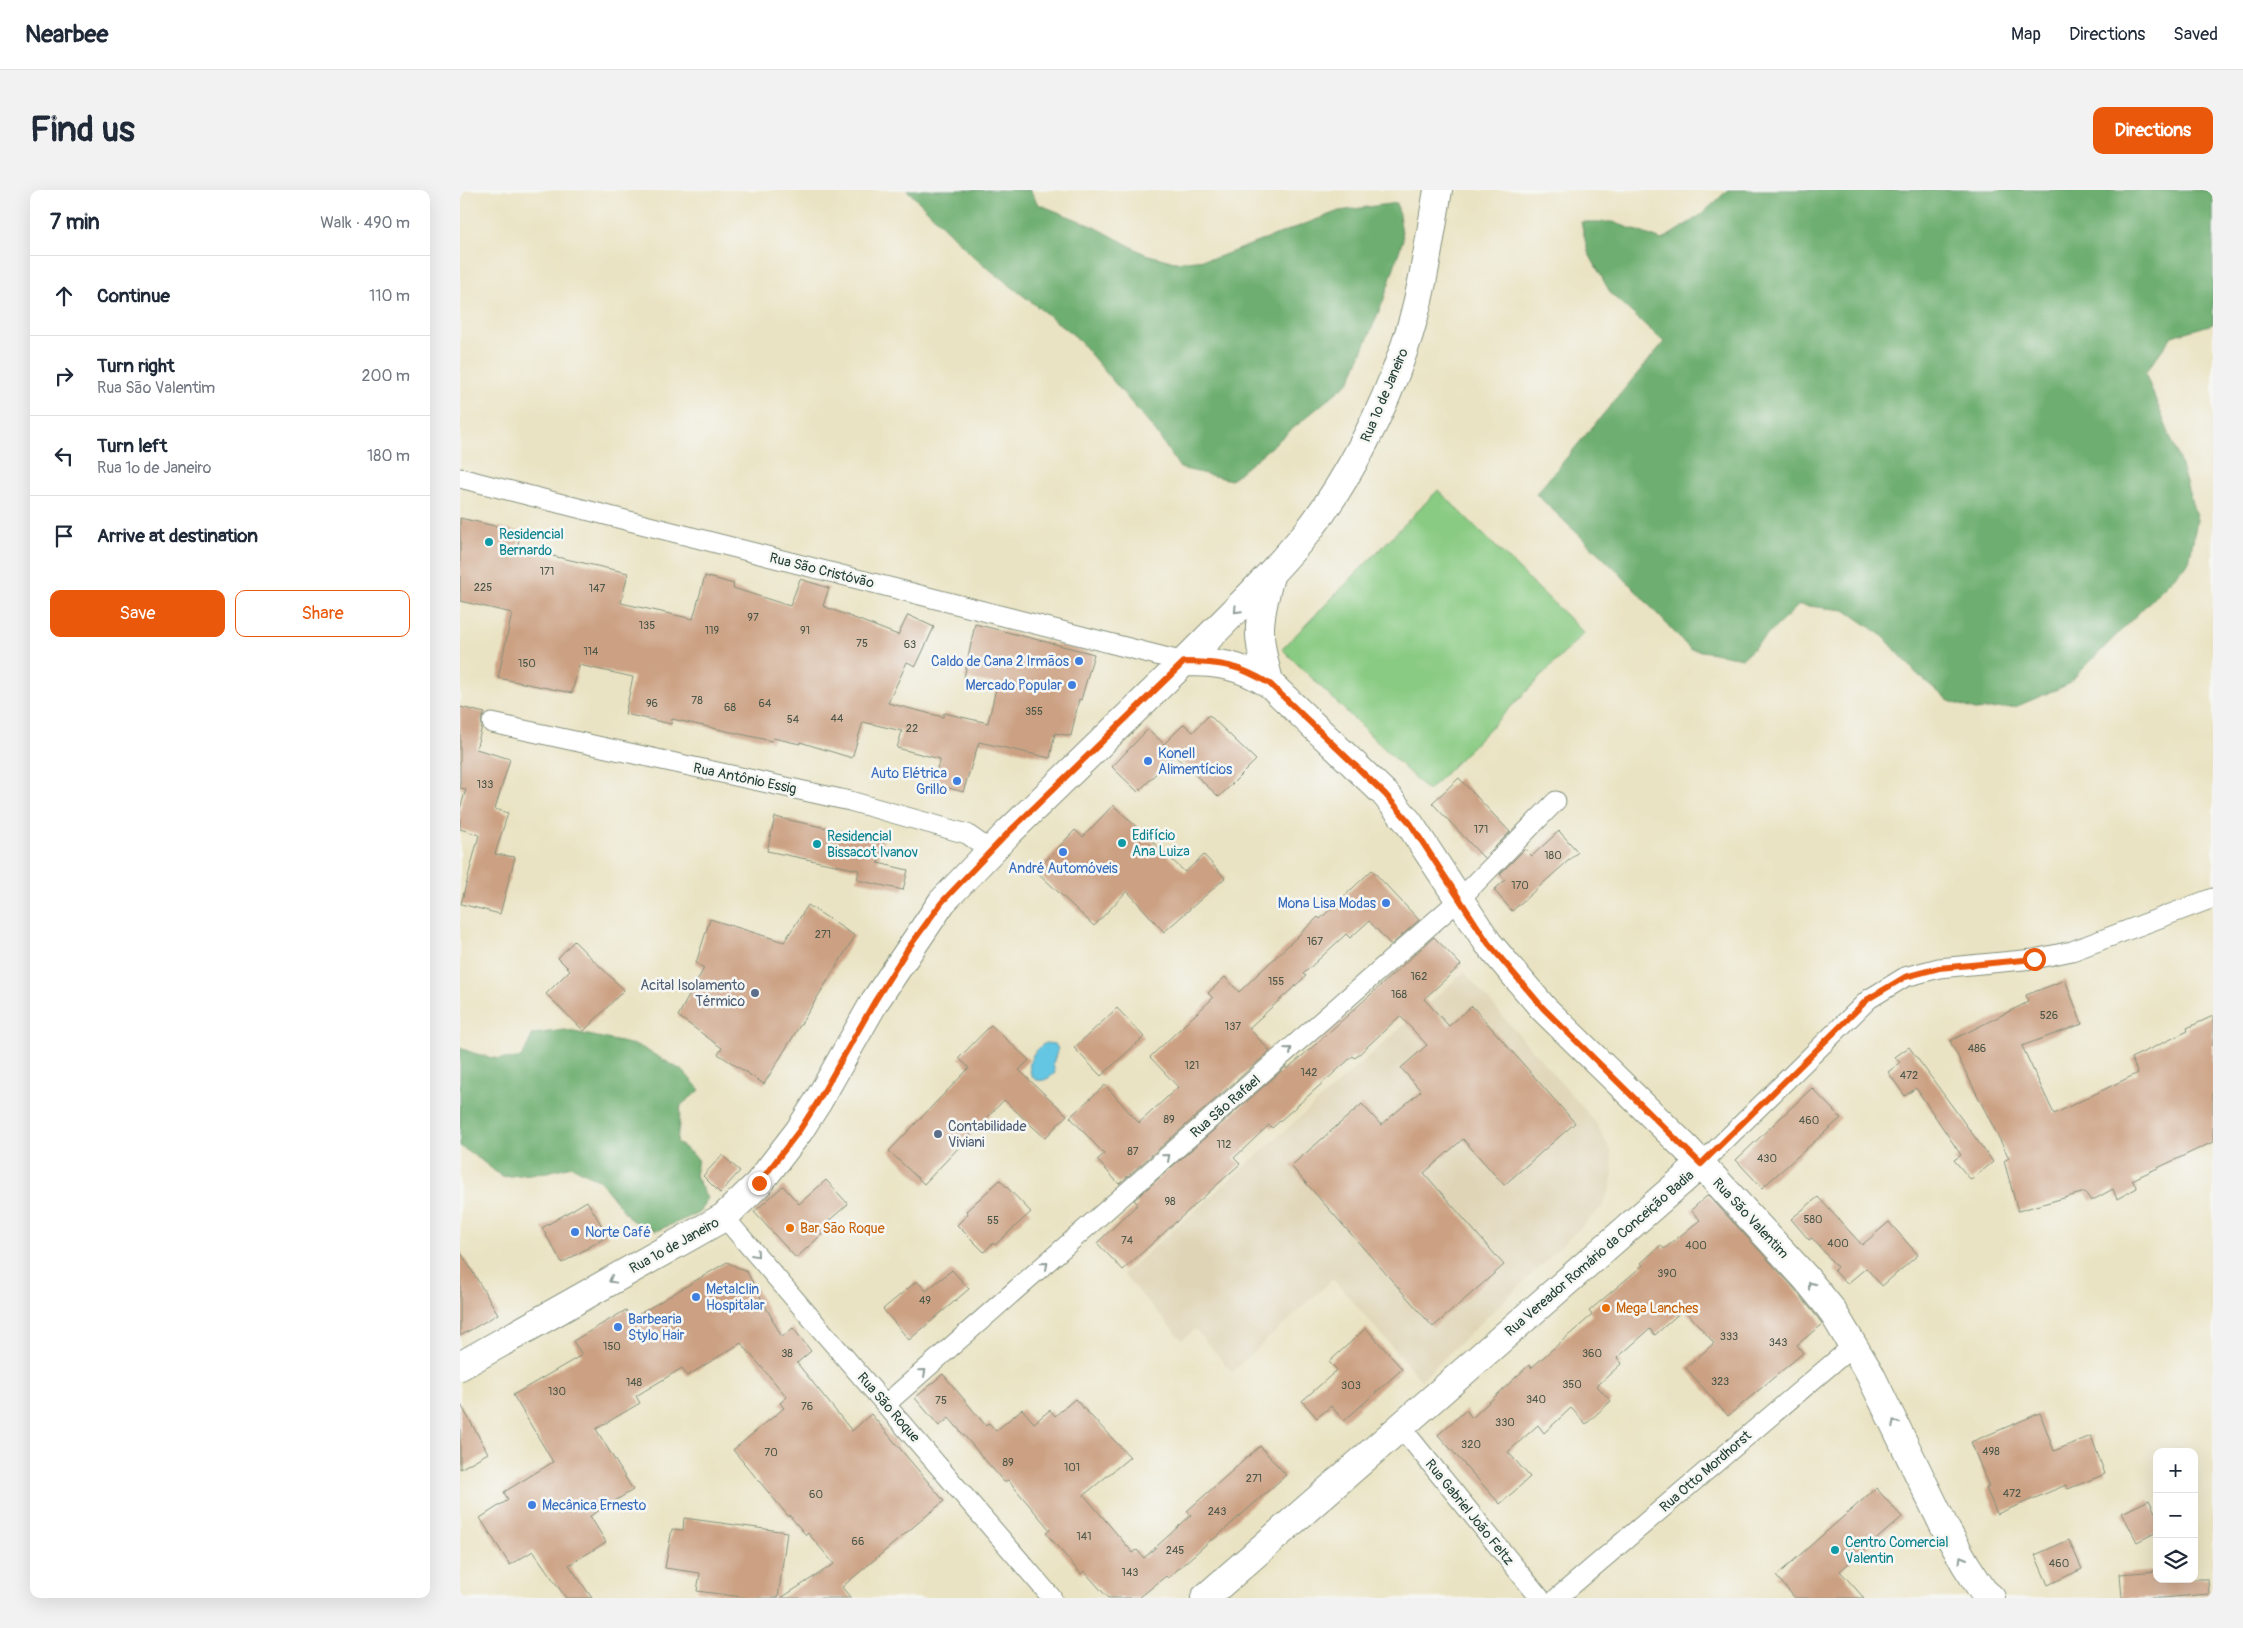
<!DOCTYPE html>
<html lang="en">
<head>
<meta charset="utf-8">
<style>
  body { margin:0; font-family:Pangolin,sans-serif; background:#f2f2f3; color:#1f2937 }
  .controls { position:absolute; right:15px; bottom:15px; display:grid; overflow:hidden; border-radius:10px; box-shadow:0 5px 20px #0002 }
  .controls button { width:45px; height:45px; display:grid; place-items:center; padding:0; border:0; border-bottom:1px solid #e0e1e3; background:#fff; color:#1f2937; font:25px sans-serif }
  .stop { position:absolute; width:15px; height:15px; margin:-11px; border:4px solid #ea580c; border-radius:50%; background:#fff }
  .stop.end { background:#ea580c; border-color:#fff; box-shadow:0 1px 5px #0008 }
  .list { margin:0; padding:0; list-style:none }
  h2 { display:flex; justify-content:space-between; align-items:center; height:65px; margin:0; padding:0 20px; font-size:21px }
  h2 small { font-size:16px; font-weight:400; color:#747a83 }
  .list li { display:grid; grid-template-columns:32px 1fr auto; gap:15px; align-items:center; box-sizing:border-box; height:80px; padding:0 20px; border-top:1px solid #e0e1e3 }
  .list b { display:block; font-size:19px; white-space:nowrap }
  .list p { margin:0; font-size:16px; white-space:nowrap; color:#747a83 }
  .list em { font-size:16px; font-style:normal; color:#747a83 }
  .actions { display:flex; gap:10px; padding:15px 20px }
  .actions a { flex:1; padding:11px 0; border:1px solid #ea580c; border-radius:10px; text-align:center; font-size:18px; color:#ea580c }
  .actions .main { background:#ea580c; color:#fff }
  .icon { flex:none; width:28px; height:28px; fill:none; stroke:currentColor; stroke-width:2; stroke-linecap:round; stroke-linejoin:round }
  .map { position:relative; flex:none; width:1753px; height:1408px; overflow:hidden; border-radius:10px }
  header { display:flex; align-items:center; gap:30px; box-sizing:border-box; height:70px; padding:0 25px; background:#fff; border-bottom:1px solid #e0e1e3 }
  header strong { font-size:24px }
  nav { display:flex; gap:28px; margin-inline-start:auto; font-size:18px }
  .intro { display:flex; align-items:center; justify-content:space-between; box-sizing:border-box; height:120px; padding:0 30px }
  h1 { margin:0; font-size:35px }
  .button { padding:12px 22px; border-radius:10px; background:#ea580c; color:#fff; font-size:18px; font-weight:700 }
  main { display:flex; gap:30px; padding:0 30px }
  aside { flex:1; background:#fff; border-radius:10px; box-shadow:0 5px 20px #0002 }
  .map>svg:first-child { display:block }
  .built { fill:#dfd4b5 }
  .green { fill:#89cb83; stroke:#54845c }
  .forest { fill:#6eaf71; stroke:#467652 }
  .water { fill:#65c6e3; stroke:#42828c }
  .building { fill:#cca183 }
  .lines { fill:none; stroke-linecap:round; stroke-linejoin:round }
  .street-casing { stroke:#84907c; stroke-width:21 }
  .secondary-casing { stroke:#84907c; stroke-width:30 }
  .primary-casing { stroke:#84907c; stroke-width:30 }
  .street { stroke:#fff; stroke-width:19 }
  .secondary { stroke:#fff; stroke-width:28 }
  .primary { stroke:#fff; stroke-width:28 }
  .oneway { stroke:#8f9e9a }
  .route { stroke:#ea580c; stroke-width:6 }
  .culture-dot { fill:#0f9aa8; stroke:#f6f6f2; stroke-width:2 }
  .shop-dot { fill:#3f7fe0; stroke:#f6f6f2; stroke-width:2 }
  .service-dot { fill:#5c6f8a; stroke:#f6f6f2; stroke-width:2 }
  .food-dot { fill:#e8710a; stroke:#f6f6f2; stroke-width:2 }
  .labels { text-anchor:middle; stroke-width:5; stroke-linejoin:round; paint-order:stroke }
  .number-label { font-size:11px; fill:#4a5648 }
  .street-label { font-size:14px; fill:#1f3d34; stroke:#f6f6f2 }
  .culture-label { font-size:14px; fill:#0d838f; stroke:#f6f6f2; text-anchor:start }
  .shop-label { font-size:14px; fill:#366cbe; stroke:#f6f6f2; text-anchor:start }
  .service-label { font-size:14px; fill:#4e5e75; stroke:#f6f6f2; text-anchor:end }
  .food-label { font-size:14px; fill:#c56008; stroke:#f6f6f2; text-anchor:start }
</style>
</head>
<body>
<header>
<strong>Nearbee</strong>
<nav><a>Map</a><a>Directions</a><a>Saved</a></nav>
</header>
<div class="intro"><h1>Find us</h1><a class="button">Directions</a></div>
<main>
<aside>
<h2>7 min<small>Walk · 490 m</small></h2>
<ul class="list">
<li><svg class="icon" aria-label="ahead" viewBox="0 0 24 24"><path d="M12 20V5M6 11l6-6 6 6"/></svg><div><b>Continue</b></div><em>110 m</em></li>
<li><svg class="icon" aria-label="right" viewBox="0 0 24 24"><path d="M7 20v-9h11M14 6l5 5-5 5"/></svg><div><b>Turn right</b><p>Rua São Valentim</p></div><em>200 m</em></li>
<li><svg class="icon" aria-label="left" viewBox="0 0 24 24"><path d="M17 20v-9H6M10 6l-5 5 5 5"/></svg><div><b>Turn left</b><p>Rua 1º de Janeiro</p></div><em>180 m</em></li>
<li><svg class="icon" aria-label="arrive" viewBox="0 0 24 24"><path d="M6 21V4h12l-3 4 3 4H6"/></svg><div><b>Arrive at destination</b></div></li>
</ul>
<div class="actions"><a class="main">Save</a><a>Share</a></div>
</aside>
<div class="map">
<svg width="1753" height="1408" viewBox="0 0 1753 1408">
  <rect width="100%" height="100%" fill="#f6f6f2"/>
  <filter id="ink" filterUnits="userSpaceOnUse"><feTurbulence type="fractalNoise" baseFrequency=".02" numOctaves="2"/><feDisplacementMap in="SourceGraphic" scale="10" xChannelSelector="R" yChannelSelector="G"/><feConvolveMatrix kernelMatrix="1 2 1 2 8 2 1 2 1" color-interpolation-filters="sRGB"/></filter>
  <filter id="wash" filterUnits="userSpaceOnUse"><feTurbulence type="fractalNoise" baseFrequency=".0096" numOctaves="4" result="noise"/><feDisplacementMap in="SourceGraphic" scale="20" xChannelSelector="R" yChannelSelector="G"/><feGaussianBlur stdDeviation="1.12" result="paint"/><feColorMatrix in="noise" values="0 0 0 0 0 0 0 0 0 0 0 0 0 0 0 0 0 1.4 0 .05"/><feComposite in="paint" operator="in"/></filter>
  <g filter="url(#wash)">
    <rect width="100%" height="100%" fill="#eae3c3"/>
    <polygon class="built" points="1004,782 1136,933 1151,961 1153,982 1150,999 1142,1017 961,1190 873,1089 772,1182 735,1139 722,1150 663,1084"/>
    <polygon class="green" points="978,300 1124,443 968,601 822,459"/>
    <g class="forest">
      <polygon points="447,0 570,0 578,14 635,37 685,64 715,72 756,68 879,21 937,13 943,49 924,109 890,191 771,290 720,278 696,242 616,147 515,68"/>
      <polygon points="1268,0 1753,0 1753,134 1712,146 1685,183 1718,266 1737,330 1729,372 1607,495 1555,517 1515,520 1489,511 1456,483 1424,447 1385,420 1339,415 1283,468 1230,459 1160,384 1076,304 1204,152 1151,104 1128,62 1121,32 1153,32 1202,50 1241,25"/>
      <path d="M105,840l74,16 44,25 17,19 -19,15 -4,37 21,17 -3,16 12,23 -8,15 -43,18 -25,-11 -31,-39 -28,-15 -25,6 -45,5 -21,-17 -21,-14v-98c20,8 40,14 62,9l11,-23z"/>
    </g>
    <path class="water" d="M586,853l9,1 3,5 -5,14 2,10c-26,24 -37,-16 -9,-30z"/>
    <g id="blocks">
      <g class="building">
        <polygon points="0,328 61,342 57,358 168,383 161,413 233,429 245,386 274,394 273,398 330,416 340,389 369,398 363,416 438,445 448,425 474,437 456,476 447,472 428,513 483,527 484,523 528,533 537,494 504,488 515,434 634,464 621,510 619,509 611,546 595,543 590,568 519,552 503,602 472,593 480,569 437,558 442,541 403,532 392,568 340,552 340,554 313,548 312,551 212,529 211,534 165,524 173,487 119,475 112,503 38,488 52,423 0,411"/>
        <polygon points="0,517 25,523 21,530 22,537 16,559 50,569 35,619 48,623 35,664 55,667 40,724 1,714 19,645 0,639 0,619 6,599 0,598"/>
        <polygon points="749,525 796,570 759,607 714,565 678,602 652,577 688,539 704,554 724,534 733,542"/>
        <polygon points="999,588 1050,642 1024,668 972,613"/>
        <polygon points="653,615 725,682 744,665 765,688 704,742 667,701 634,736 576,681 615,640 623,647"/>
        <polygon points="315,627 423,650 418,673 448,680 443,700 397,690 399,680 307,661"/>
        <polygon points="1099,641 1118,662 1052,721 1034,700 1045,690 1040,684 1065,659 1072,666"/>
        <polygon points="912,680 959,730 931,755 909,731 890,748 886,744 843,784 846,786 789,838 810,861 659,994 637,970 644,964 610,927 645,895 679,933 718,897 690,867 753,808 748,803 765,787 779,802 858,727 860,729"/>
        <polygon points="348,715 395,746 304,894 258,864 262,858 218,826 244,778 236,773 250,729 324,752"/>
        <polygon points="974,747 1001,775 964,809 989,836 1012,816 1115,933 1044,995 1003,949 964,983 1044,1075 973,1137 831,976 902,914 921,935 961,901 941,878 967,855 940,826 895,868 893,866 812,938 809,935 774,968 780,974 663,1080 637,1053 678,1014 674,1010 826,877 827,879 856,854"/>
        <polygon points="114,751 164,800 124,841 86,804 110,780 98,768"/>
        <polygon points="1605,790 1622,834 1562,856 1594,924 1678,883 1671,868 1728,841 1727,838 1753,826 1753,952 1672,990 1677,998 1657,1009 1653,999 1631,1011 1625,1002 1558,1021 1544,971 1549,968 1490,851 1568,812 1566,805"/>
        <polygon points="657,818 684,847 641,886 614,858"/>
        <polygon points="531,835 569,870 559,880 607,925 585,948 544,910 464,994 429,961 509,878 499,868"/>
        <polygon points="1449,857 1533,972 1511,990 1494,970 1501,965 1456,898 1445,906 1428,882 1440,873 1435,867"/>
        <polygon points="1352,898 1381,928 1302,998 1276,970"/>
        <polygon points="262,965 280,981 260,1003 243,986"/>
        <polygon points="366,990 388,1014 365,1034 369,1038 336,1068 294,1022 323,996 339,1014"/>
        <polygon points="540,990 571,1022 535,1055 533,1053 524,1062 497,1035 508,1024 506,1021"/>
        <polygon points="1248,1005 1333,1097 1358,1128 1362,1134 1337,1155 1343,1163 1268,1226 1226,1178 1254,1153 1224,1119 1195,1145 1190,1139 1157,1168 1162,1173 1137,1196 1151,1211 1126,1234 1111,1218 1084,1243 1078,1235 1048,1262 1070,1287 1040,1314 978,1245 1006,1220 1012,1228 1069,1175 1071,1178 1132,1125 1129,1121 1183,1075 1181,1073 1201,1055 1204,1059 1240,1030 1231,1020"/>
        <polygon points="1358,1007 1402,1055 1429,1032 1458,1065 1422,1096 1406,1078 1387,1094 1374,1080 1377,1077 1352,1048 1349,1050 1331,1029"/>
        <polygon points="127,1011 148,1046 102,1073 82,1038"/>
        <polygon points="0,1061 38,1124 0,1146"/>
        <polygon points="267,1072 287,1082 322,1147 333,1138 351,1161 337,1173 392,1241 411,1224 484,1311 382,1397 391,1408 321,1408 374,1374 348,1343 346,1345 329,1325 329,1327 273,1260 324,1218 320,1213 327,1207 281,1153 227,1186 222,1178 176,1206 180,1213 136,1239 173,1300 130,1326 146,1352 109,1375 132,1408 106,1408 73,1361 50,1375 20,1328 48,1310 44,1302 93,1272 53,1205 122,1165 113,1151 166,1120 171,1129"/>
        <polygon points="492,1080 509,1099 449,1150 423,1119 457,1091 466,1101"/>
        <polygon points="906,1138 942,1179 884,1231 871,1216 857,1228 842,1211 877,1180 869,1172"/>
        <polygon points="483,1184 526,1236 529,1233 536,1241 562,1219 574,1233 590,1220 595,1226 615,1209 670,1267 624,1305 673,1363 677,1360 684,1368 731,1325 727,1321 800,1256 826,1285 753,1350 752,1349 708,1388 706,1386 679,1408 648,1408 624,1381 621,1384 586,1343 590,1340 548,1290 544,1292 489,1228 479,1236 455,1208"/>
        <polygon points="0,1213 28,1263 0,1279"/>
        <polygon points="1580,1223 1594,1261 1631,1246 1645,1284 1608,1299 1606,1295 1537,1324 1526,1298 1529,1297 1511,1252"/>
        <polygon points="1416,1298 1442,1327 1380,1381 1404,1408 1335,1408 1316,1386"/>
        <polygon points="1689,1310 1697,1326 1697,1342 1677,1352 1662,1323"/>
        <polygon points="224,1328 327,1342 318,1408 289,1408 237,1401 240,1383 205,1378 212,1339 223,1340"/>
        <polygon points="1609,1350 1622,1379 1588,1395 1575,1365"/>
        <polygon points="1697,1381 1697,1389 1748,1389 1749,1404 1702,1408 1662,1408 1660,1384"/>
      </g>
    </g>
  </g>
  <g filter="url(#ink)">
    <use href="#blocks" fill-opacity="0" stroke="#84907c" stroke-width="1"/>
    <g class="lines">
      <g class="street-casing">
        <g id="street">
          <polyline points="0,288 724,472"/>
          <polyline points="32,533 390,611 507,644 531,661"/>
          <polyline points="1241,974 1409,809 1445,787 1479,778 1574,769 1612,761 1753,708"/>
          <polyline points="264,1027 592,1408"/>
          <polyline points="426,1214 1000,709 1096,611"/>
          <polyline points="940,1236 1080,1408"/>
          <polyline points="1097,1408 1394,1155"/>
        </g>
      </g>
      <g class="secondary-casing">
        <g id="secondary">
          <path d="M724,472c43,-43 86,-85 125,-132 39,-50 75,-121 95,-181 18,-51 25,-106 34,-159"/>
          <path d="M810,494c-14,-47 -13,-61 0,-108"/>
          <polyline points="745,1408 1241,974"/>
        </g>
      </g>
      <g class="primary-casing">
        <path id="primary" d="M0,1176l264,-149 35,-34 40,-52 18,-28 58,-102 67,-99 66,-69 176,-171c36,0 55,3 86,22l115,110 24,29 79,120 55,65 144,141 118,128 26,32 39,65 75,154 21,37 17,26 8,7"/>
      </g>
      <use href="#street" class="street"/>
      <use href="#secondary" class="secondary"/>
      <use href="#primary" class="primary"/>
    </g>
    <defs><path id="oneway-chevron" d="M-2-3.5L2.5 0L-2 3.5" fill="none" stroke-width="1.6" stroke-linecap="round" stroke-linejoin="round" transform="scale(1.25)"/></defs>
    <g class="oneway">
      <use href="#oneway-chevron" transform="translate(777 420) rotate(134)"/>
      <use href="#oneway-chevron" transform="translate(829 860) rotate(-41)"/>
      <use href="#oneway-chevron" transform="translate(707 967) rotate(-41)"/>
      <use href="#oneway-chevron" transform="translate(296 1064) rotate(49)"/>
      <use href="#oneway-chevron" transform="translate(585 1075) rotate(-41)"/>
      <use href="#oneway-chevron" transform="translate(152 1090) rotate(151)"/>
      <use href="#oneway-chevron" transform="translate(1351 1095) rotate(-128)"/>
      <use href="#oneway-chevron" transform="translate(463 1182) rotate(-41)"/>
      <use href="#oneway-chevron" transform="translate(1435 1233) rotate(-117)"/>
      <use href="#oneway-chevron" transform="translate(1502 1369) rotate(-120)"/>
    </g>
  </g>
  <g class="lines" filter="url(#ink)">
    <path class="route" d="M299,993l40,-52 18,-28 58,-102 32,-51 35,-48 66,-69 176,-171c36,0 55,3 86,22l115,110 25,29 78,120 55,65 158,156 167,-165 37,-22 34,-9 95,-9"/>
  </g>
  <g class="culture-dot">
    <circle cx="29" cy="352" r="5"/>
    <circle cx="662" cy="653" r="5"/>
    <circle cx="357" cy="654" r="5"/>
    <circle cx="1375" cy="1360" r="5"/>
  </g>
  <g class="shop-dot">
    <circle cx="619" cy="471" r="5"/>
    <circle cx="612" cy="495" r="5"/>
    <circle cx="688" cy="571" r="5"/>
    <circle cx="497" cy="591" r="5"/>
    <circle cx="603" cy="662" r="5"/>
    <circle cx="926" cy="713" r="5"/>
    <circle cx="115" cy="1042" r="5"/>
    <circle cx="236" cy="1107" r="5"/>
    <circle cx="158" cy="1137" r="5"/>
    <circle cx="72" cy="1315" r="5"/>
  </g>
  <g class="service-dot">
    <circle cx="295" cy="803" r="5"/>
    <circle cx="478" cy="944" r="5"/>
  </g>
  <g class="food-dot">
    <circle cx="330" cy="1038" r="5"/>
    <circle cx="1146" cy="1118" r="5"/>
  </g>
  <g class="labels">
    <g class="number-label">
      <text x="87" y="385">171</text>
      <text x="23" y="401">225</text>
      <text x="137" y="402">147</text>
      <text x="293" y="431">97</text>
      <text x="187" y="439">135</text>
      <text x="252" y="444">119</text>
      <text x="345" y="444">91</text>
      <text x="402" y="457">75</text>
      <text x="450" y="458">63</text>
      <text x="131" y="465">114</text>
      <text x="67" y="477">150</text>
      <text x="237" y="514">78</text>
      <text x="192" y="517">96</text>
      <text x="305" y="517">64</text>
      <text x="270" y="521">68</text>
      <text x="574" y="525">355</text>
      <text x="377" y="532">44</text>
      <text x="333" y="533">54</text>
      <text x="452" y="542">22</text>
      <text x="25" y="598">133</text>
      <text x="1021" y="643">171</text>
      <text x="1093" y="669">180</text>
      <text x="1060" y="699">170</text>
      <text x="363" y="748">271</text>
      <text x="855" y="755">167</text>
      <text x="959" y="790">162</text>
      <text x="816" y="795">155</text>
      <text x="939" y="808">168</text>
      <text x="1589" y="829">526</text>
      <text x="773" y="840">137</text>
      <text x="1517" y="862">486</text>
      <text x="732" y="879">121</text>
      <text x="849" y="886">142</text>
      <text x="1449" y="889">472</text>
      <text x="709" y="933">89</text>
      <text x="1349" y="934">460</text>
      <text x="764" y="958">112</text>
      <text x="673" y="965">87</text>
      <text x="1307" y="972">430</text>
      <text x="710" y="1015">98</text>
      <text x="1353" y="1033">580</text>
      <text x="533" y="1034">55</text>
      <text x="667" y="1054">74</text>
      <text x="1378" y="1057">400</text>
      <text x="1236" y="1059">400</text>
      <text x="1207" y="1087">390</text>
      <text x="465" y="1114">49</text>
      <text x="1269" y="1150">333</text>
      <text x="1318" y="1156">343</text>
      <text x="152" y="1160">150</text>
      <text x="327" y="1167">38</text>
      <text x="1132" y="1167">360</text>
      <text x="1260" y="1195">323</text>
      <text x="174" y="1196">148</text>
      <text x="1112" y="1198">350</text>
      <text x="891" y="1199">303</text>
      <text x="97" y="1205">130</text>
      <text x="1076" y="1213">340</text>
      <text x="481" y="1214">75</text>
      <text x="347" y="1220">76</text>
      <text x="1045" y="1236">330</text>
      <text x="1011" y="1258">320</text>
      <text x="1531" y="1265">498</text>
      <text x="311" y="1266">70</text>
      <text x="548" y="1276">89</text>
      <text x="612" y="1281">101</text>
      <text x="794" y="1292">271</text>
      <text x="1552" y="1307">472</text>
      <text x="356" y="1308">60</text>
      <text x="757" y="1325">243</text>
      <text x="624" y="1350">141</text>
      <text x="398" y="1355">66</text>
      <text x="715" y="1364">245</text>
      <text x="1599" y="1377">460</text>
      <text x="670" y="1386">143</text>
    </g>
    <g class="street-label">
      <text transform="translate(924 205) rotate(-67)" y="5">Rua 1º de Janeiro</text>
      <text transform="translate(362 380) rotate(14)" y="5">Rua São Cristóvão</text>
      <text transform="translate(285 588) rotate(12)" y="5">Rua Antônio Essig</text>
      <text transform="translate(765 916) rotate(-41)" y="5">Rua São Rafael</text>
      <text transform="translate(1291 1028) rotate(47)" y="5">Rua São Valentim</text>
      <text transform="translate(214 1055) rotate(-29)" y="5">Rua 1º de Janeiro</text>
      <text transform="translate(1139 1063) rotate(-41)" y="5">Rua Vereador Romário da Conceição Badia</text>
      <text transform="translate(429 1217) rotate(49)" y="5">Rua São Roque</text>
      <text transform="translate(1245 1281) rotate(-41)" y="5">Rua Otto Mordhorst</text>
      <text transform="translate(1010 1322) rotate(51)" y="5">Rua Gabriel João Feltz</text>
    </g>
    <g class="culture-label">
      <text x="39" y="349">Residencial<tspan x="39" dy="16">Bernardo</tspan></text>
      <text x="672" y="650">Edifício<tspan x="672" dy="16">Ana Luiza</tspan></text>
      <text x="367" y="651">Residencial<tspan x="367" dy="16">Bissacot Ivanov</tspan></text>
      <text x="1385" y="1357">Centro Comercial<tspan x="1385" dy="16">Valentin</tspan></text>
    </g>
    <g class="shop-label">
      <text x="609" y="476" text-anchor="end">Caldo de Cana 2 Irmãos</text>
      <text x="602" y="500" text-anchor="end">Mercado Popular</text>
      <text x="698" y="568">Konell<tspan x="698" dy="16">Alimentícios</tspan></text>
      <text x="487" y="588" text-anchor="end">Auto Elétrica<tspan x="487" dy="16">Grillo</tspan></text>
      <text x="603" y="683" text-anchor="middle">André Automóveis</text>
      <text x="916" y="718" text-anchor="end">Mona Lisa Modas</text>
      <text x="125" y="1047">Norte Café</text>
      <text x="246" y="1104">Metalclin<tspan x="246" dy="16">Hospitalar</tspan></text>
      <text x="168" y="1134">Barbearia<tspan x="168" dy="16">Stylo Hair</tspan></text>
      <text x="82" y="1320">Mecânica Ernesto</text>
    </g>
    <g class="service-label">
      <text x="285" y="800">Acital Isolamento<tspan x="285" dy="16">Térmico</tspan></text>
      <text x="488" y="941" text-anchor="start">Contabilidade<tspan x="488" dy="16">Viviani</tspan></text>
    </g>
    <g class="food-label">
      <text x="340" y="1043">Bar São Roque</text>
      <text x="1156" y="1123">Mega Lanches</text>
    </g>
  </g>
</svg>
<div class="controls">
<button>+</button>
<button>−</button>
<button><svg class="icon" aria-label="layers" viewBox="0 0 24 24"><path d="M12 4l9 5-9 5-9-5zM3 14l9 5 9-5"/></svg></button>
</div>
<div class="stop" style="left:1574px;top:769px"></div>
<div class="stop end" style="left:299px;top:993px"></div>
</div>
</main>
</body>
</html>
